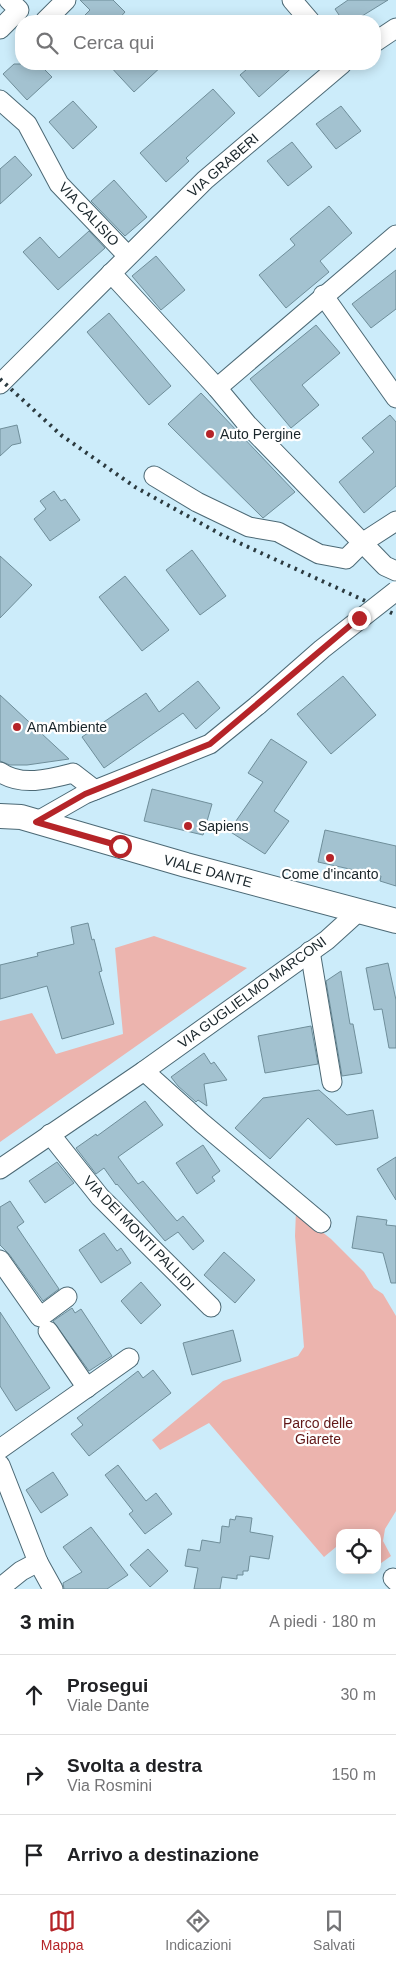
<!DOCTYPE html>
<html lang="it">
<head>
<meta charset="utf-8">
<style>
  body { margin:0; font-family:Arial,sans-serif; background:#f2f2f2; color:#202124 }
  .controls { position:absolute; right:15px; bottom:15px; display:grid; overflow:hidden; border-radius:10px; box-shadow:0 2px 12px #0003 }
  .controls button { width:45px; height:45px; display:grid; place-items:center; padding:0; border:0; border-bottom:1px solid #e0e0e0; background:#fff; color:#202124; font:25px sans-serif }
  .stop { position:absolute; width:15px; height:15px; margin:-11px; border:4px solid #b52428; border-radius:50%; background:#fff }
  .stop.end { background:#b52428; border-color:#fff; box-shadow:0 1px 5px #0008 }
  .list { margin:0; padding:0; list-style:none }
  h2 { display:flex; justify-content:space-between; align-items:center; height:65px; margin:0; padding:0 20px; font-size:21px }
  h2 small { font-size:16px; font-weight:400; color:#757577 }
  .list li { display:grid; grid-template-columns:32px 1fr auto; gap:15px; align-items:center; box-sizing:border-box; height:80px; padding:0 20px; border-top:1px solid #e0e0e0 }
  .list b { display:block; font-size:19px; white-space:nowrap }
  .list p { margin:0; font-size:16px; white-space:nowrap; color:#757577 }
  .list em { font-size:16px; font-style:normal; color:#757577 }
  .icon { flex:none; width:28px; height:28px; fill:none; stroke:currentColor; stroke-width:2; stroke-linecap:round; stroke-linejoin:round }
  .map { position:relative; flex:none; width:396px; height:1589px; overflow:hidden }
  .search { position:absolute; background:#fff; box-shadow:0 2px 12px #0003; left:15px; right:15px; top:15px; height:55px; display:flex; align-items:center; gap:12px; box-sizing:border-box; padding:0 18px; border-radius:20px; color:#757577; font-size:19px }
  .sheet { height:305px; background:#fff }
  nav { display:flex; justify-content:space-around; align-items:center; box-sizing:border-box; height:70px; border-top:1px solid #e0e0e0; background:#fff; font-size:14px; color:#757577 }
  nav a { display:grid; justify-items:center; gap:2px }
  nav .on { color:#b52428 }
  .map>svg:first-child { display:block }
  .green { fill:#ecb4ae }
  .building { fill:#a3c2d0; stroke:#6f8e9a }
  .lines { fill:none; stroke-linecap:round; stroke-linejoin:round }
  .minor-casing { stroke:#4c6975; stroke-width:21 }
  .major-casing { stroke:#4c6975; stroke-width:26 }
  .minor { stroke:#fff; stroke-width:19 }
  .major { stroke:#fff; stroke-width:24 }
  .rail { stroke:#2b3a3f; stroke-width:4; stroke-dasharray:2.5 5; stroke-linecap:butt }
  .minor-bridge-casing { stroke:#4c6975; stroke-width:21; stroke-linecap:butt }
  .minor-bridge { stroke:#fff; stroke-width:19 }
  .route { stroke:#b52428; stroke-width:6 }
  .poi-dot { fill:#b52428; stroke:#fff; stroke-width:2 }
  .labels { text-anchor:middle; stroke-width:4.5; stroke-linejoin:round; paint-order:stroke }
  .street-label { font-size:14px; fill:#19252a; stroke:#fff }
  .poi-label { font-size:14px; fill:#19252a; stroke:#fff; text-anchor:start }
  .park-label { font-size:14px; fill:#611717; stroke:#fff }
</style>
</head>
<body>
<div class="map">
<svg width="396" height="1589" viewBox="0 0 396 1589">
  <rect width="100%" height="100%" fill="#ccecfa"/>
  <g class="green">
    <polygon points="154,936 247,968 0,1142 0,1021 32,1013 56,1054 123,1034 115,948"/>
    <polygon points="296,1211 331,1239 364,1272 374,1288 383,1294 396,1316 396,1511 385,1529 383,1541 391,1556 377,1566 377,1533 340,1533 340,1548 336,1547 324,1557 209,1423 160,1450 152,1440 223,1381 298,1356 304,1347 295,1236"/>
  </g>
  <g class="building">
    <polygon points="80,0 113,0 125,12 117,21 79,21 90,10"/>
    <polygon points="348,0 388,0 354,21 343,21 335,9"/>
    <polygon points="14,64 39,64 52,77 27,100 3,74"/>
    <polygon points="108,64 164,64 134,92"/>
    <polygon points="253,64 296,64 259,97 240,75"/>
    <polygon points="213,89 235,113 186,158 189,161 166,182 140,153"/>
    <polygon points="73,101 97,127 73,149 49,122"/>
    <polygon points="341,106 361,131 336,149 316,124"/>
    <polygon points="292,142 312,167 288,186 267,161"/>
    <polygon points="15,156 32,175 0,204 0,169"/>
    <polygon points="114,180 147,217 125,236 91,201"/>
    <polygon points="329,206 352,233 320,261 329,272 286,308 259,275 295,245 290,239"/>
    <polygon points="89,231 105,248 58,290 23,252 40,237 59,258"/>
    <polygon points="156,256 185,290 161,310 132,276"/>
    <polygon points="396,270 396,309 371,328 352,304"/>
    <polygon points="109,313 171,386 149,405 87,332"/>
    <polygon points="316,325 340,353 302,385 319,405 291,428 250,379"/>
    <polygon points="201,393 295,492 263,518 168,424"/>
    <polygon points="390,415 396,422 396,486 364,513 339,482 374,452 362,438"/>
    <polygon points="17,425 21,443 12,445 0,456 0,429"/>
    <polygon points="54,491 61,501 65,499 80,520 50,541 34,519 46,509 40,501"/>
    <polygon points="192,550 226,596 200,615 166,570"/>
    <polygon points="0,556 32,585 0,618"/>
    <polygon points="125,576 169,630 142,651 99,597"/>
    <polygon points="343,676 376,715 331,754 297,714"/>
    <polygon points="198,681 220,708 196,729 183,713 104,768 82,737 146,693 159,712"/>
    <polygon points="0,695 69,759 27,765 10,765 0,761"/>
    <polygon points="271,739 307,762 274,811 289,821 265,854 229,831 263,782 248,773"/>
    <polygon points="152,789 212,804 203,835 144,821"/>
    <polygon points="325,830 396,846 396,886 380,881 381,876 318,862"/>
    <polygon points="88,923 92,940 94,939 102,971 99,972 114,1024 62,1039 47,986 0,999 0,965 38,956 37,953 74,944 71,927"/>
    <polygon points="388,963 396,1000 396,1048 389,1048 382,1009 374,1010 366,968"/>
    <polygon points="341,971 350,1024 353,1024 362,1073 342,1076 326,981"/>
    <polygon points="311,1026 318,1064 265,1073 258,1036"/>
    <polygon points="204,1053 211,1064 214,1062 227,1080 204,1084 207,1106 198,1100 196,1102 178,1086 171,1077"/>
    <polygon points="319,1090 347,1115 373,1110 378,1138 336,1145 308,1118 270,1159 235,1128 263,1098"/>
    <polygon points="145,1101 163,1125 118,1157 138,1184 143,1181 177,1221 183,1216 204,1241 193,1250 178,1232 165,1241 117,1184 116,1185 104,1168 96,1174 76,1148 96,1134 97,1136"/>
    <polygon points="203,1145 220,1171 212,1177 215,1181 197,1194 176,1163"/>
    <polygon points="396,1157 396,1200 377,1169"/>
    <polygon points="57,1162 74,1183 45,1203 29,1181"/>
    <polygon points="10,1201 24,1222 17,1227 59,1289 43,1301 9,1254 0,1245 0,1207"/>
    <polygon points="357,1216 387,1220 386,1225 396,1226 396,1283 391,1283 383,1253 352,1248"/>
    <polygon points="104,1233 117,1251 121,1248 131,1263 101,1283 79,1250"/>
    <polygon points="224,1252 255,1280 235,1303 204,1275"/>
    <polygon points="141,1282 161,1305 141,1324 121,1301"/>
    <polygon points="72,1308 75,1313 81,1309 112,1356 89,1371 53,1321"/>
    <polygon points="0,1312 50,1388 16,1411 0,1386"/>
    <polygon points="233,1330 241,1361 192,1375 183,1343"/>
    <polygon points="153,1370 171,1393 89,1456 71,1434 83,1425 77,1418 138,1371 143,1378"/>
    <polygon points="118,1465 146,1501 156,1493 172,1514 145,1534 129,1514 133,1511 105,1475"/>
    <polygon points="53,1472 68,1495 41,1513 26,1490"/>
    <polygon points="236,1516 252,1518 250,1532 273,1536 269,1559 250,1556 248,1571 243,1571 243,1575 237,1575 237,1579 222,1577 220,1589 194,1589 198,1568 185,1566 188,1549 200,1551 202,1540 220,1543 222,1526 229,1527 230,1519 235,1520"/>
    <polygon points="91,1527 128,1575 107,1589 64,1589 63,1583 82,1572 63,1547"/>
    <polygon points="148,1549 168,1571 150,1587 130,1565"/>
  </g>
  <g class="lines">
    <g class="minor-casing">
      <g id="minor">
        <polyline points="292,0 310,21"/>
        <polyline points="45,21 66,0"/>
        <polyline points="0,29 19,10 9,0"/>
        <polyline points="375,42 396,28"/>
        <polyline points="0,100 27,124 59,184 128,256"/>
        <polyline points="111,273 217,388 247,424 385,566 396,571"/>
        <polyline points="323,295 396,398"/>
        <polyline points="0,384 205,180 342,64"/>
        <polyline points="217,388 396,235"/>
        <polyline points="154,476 197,502 249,527 278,532 319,554 346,559 362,543 396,521"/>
        <path d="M0,772c21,15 50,7 73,1l22,17"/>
        <polyline points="36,822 85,794 210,744 258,705"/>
        <polyline points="310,951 332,1082"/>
        <polyline points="144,1071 202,1123 321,1223"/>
        <polyline points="50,1134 100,1197 211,1307"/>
        <polyline points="0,1169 144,1071 327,940 359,911"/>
        <polyline points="0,1260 40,1317 67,1297"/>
        <polyline points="48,1331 87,1388"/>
        <polyline points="0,1449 129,1358"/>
        <polyline points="0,1465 38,1562 53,1589"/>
        <polyline points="393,1578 396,1581"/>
        <polyline points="0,1588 21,1571 38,1562"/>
      </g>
    </g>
    <g class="major-casing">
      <polyline id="major" points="0,816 21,817 186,865 396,921"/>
    </g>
    <use href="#minor" class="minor"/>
    <use href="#major" class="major"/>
    <polyline class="rail" points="0,379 61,435 135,487 222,535 396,615"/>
    <g class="minor-bridge-casing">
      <polyline id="minor-bridge" points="258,705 322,649 396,591"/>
    </g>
    <use href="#minor-bridge" class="minor-bridge"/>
  </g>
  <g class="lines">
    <polyline class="route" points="120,846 36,822 85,794 210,744 359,618"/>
  </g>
  <g class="poi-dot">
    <circle cx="210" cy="434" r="5"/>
    <circle cx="17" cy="727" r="5"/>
    <circle cx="188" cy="826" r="5"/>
    <circle cx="330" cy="858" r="5"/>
  </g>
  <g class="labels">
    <g class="street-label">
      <text transform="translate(223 165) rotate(-41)" y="5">VIA GRABERI</text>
      <text transform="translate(89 214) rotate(47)" y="5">VIA CALISIO</text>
      <text transform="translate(208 871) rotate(15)" y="5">VIALE DANTE</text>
      <text transform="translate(252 992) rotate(-36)" y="5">VIA GUGLIELMO MARCONI</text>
      <text transform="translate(139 1233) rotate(46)" y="5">VIA DEI MONTI PALLIDI</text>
    </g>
    <g class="poi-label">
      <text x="220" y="439">Auto Pergine</text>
      <text x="27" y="732">AmAmbiente</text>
      <text x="198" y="831">Sapiens</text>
      <text x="330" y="879" text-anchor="middle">Come d'incanto</text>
    </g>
    <g class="park-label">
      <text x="318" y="1428">Parco delle<tspan x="318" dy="16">Giarete</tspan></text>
    </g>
  </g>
</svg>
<div class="controls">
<button><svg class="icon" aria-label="locate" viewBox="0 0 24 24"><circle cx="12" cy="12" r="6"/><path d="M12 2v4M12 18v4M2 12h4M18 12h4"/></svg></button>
</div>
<div class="stop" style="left:120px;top:846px"></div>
<div class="stop end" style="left:359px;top:618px"></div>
<div class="search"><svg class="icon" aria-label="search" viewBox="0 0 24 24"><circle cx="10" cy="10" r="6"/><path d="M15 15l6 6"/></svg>Cerca qui</div>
</div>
<section class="sheet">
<h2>3 min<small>A piedi · 180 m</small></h2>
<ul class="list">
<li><svg class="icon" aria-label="ahead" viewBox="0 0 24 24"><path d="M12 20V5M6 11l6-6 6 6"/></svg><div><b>Prosegui</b><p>Viale Dante</p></div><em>30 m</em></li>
<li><svg class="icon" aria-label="right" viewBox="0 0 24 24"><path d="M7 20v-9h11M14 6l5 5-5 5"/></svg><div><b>Svolta a destra</b><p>Via Rosmini</p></div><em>150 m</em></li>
<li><svg class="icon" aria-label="arrive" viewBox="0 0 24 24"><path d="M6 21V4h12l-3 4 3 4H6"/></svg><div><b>Arrivo a destinazione</b></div></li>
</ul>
</section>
<nav>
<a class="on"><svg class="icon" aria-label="map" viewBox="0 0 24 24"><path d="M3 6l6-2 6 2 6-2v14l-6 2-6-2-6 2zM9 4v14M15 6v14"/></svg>Mappa</a>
<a><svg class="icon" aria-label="directions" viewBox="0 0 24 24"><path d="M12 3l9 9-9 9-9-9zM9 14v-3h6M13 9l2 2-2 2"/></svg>Indicazioni</a>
<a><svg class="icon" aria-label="saved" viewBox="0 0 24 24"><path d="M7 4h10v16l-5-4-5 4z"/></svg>Salvati</a>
</nav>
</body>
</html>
